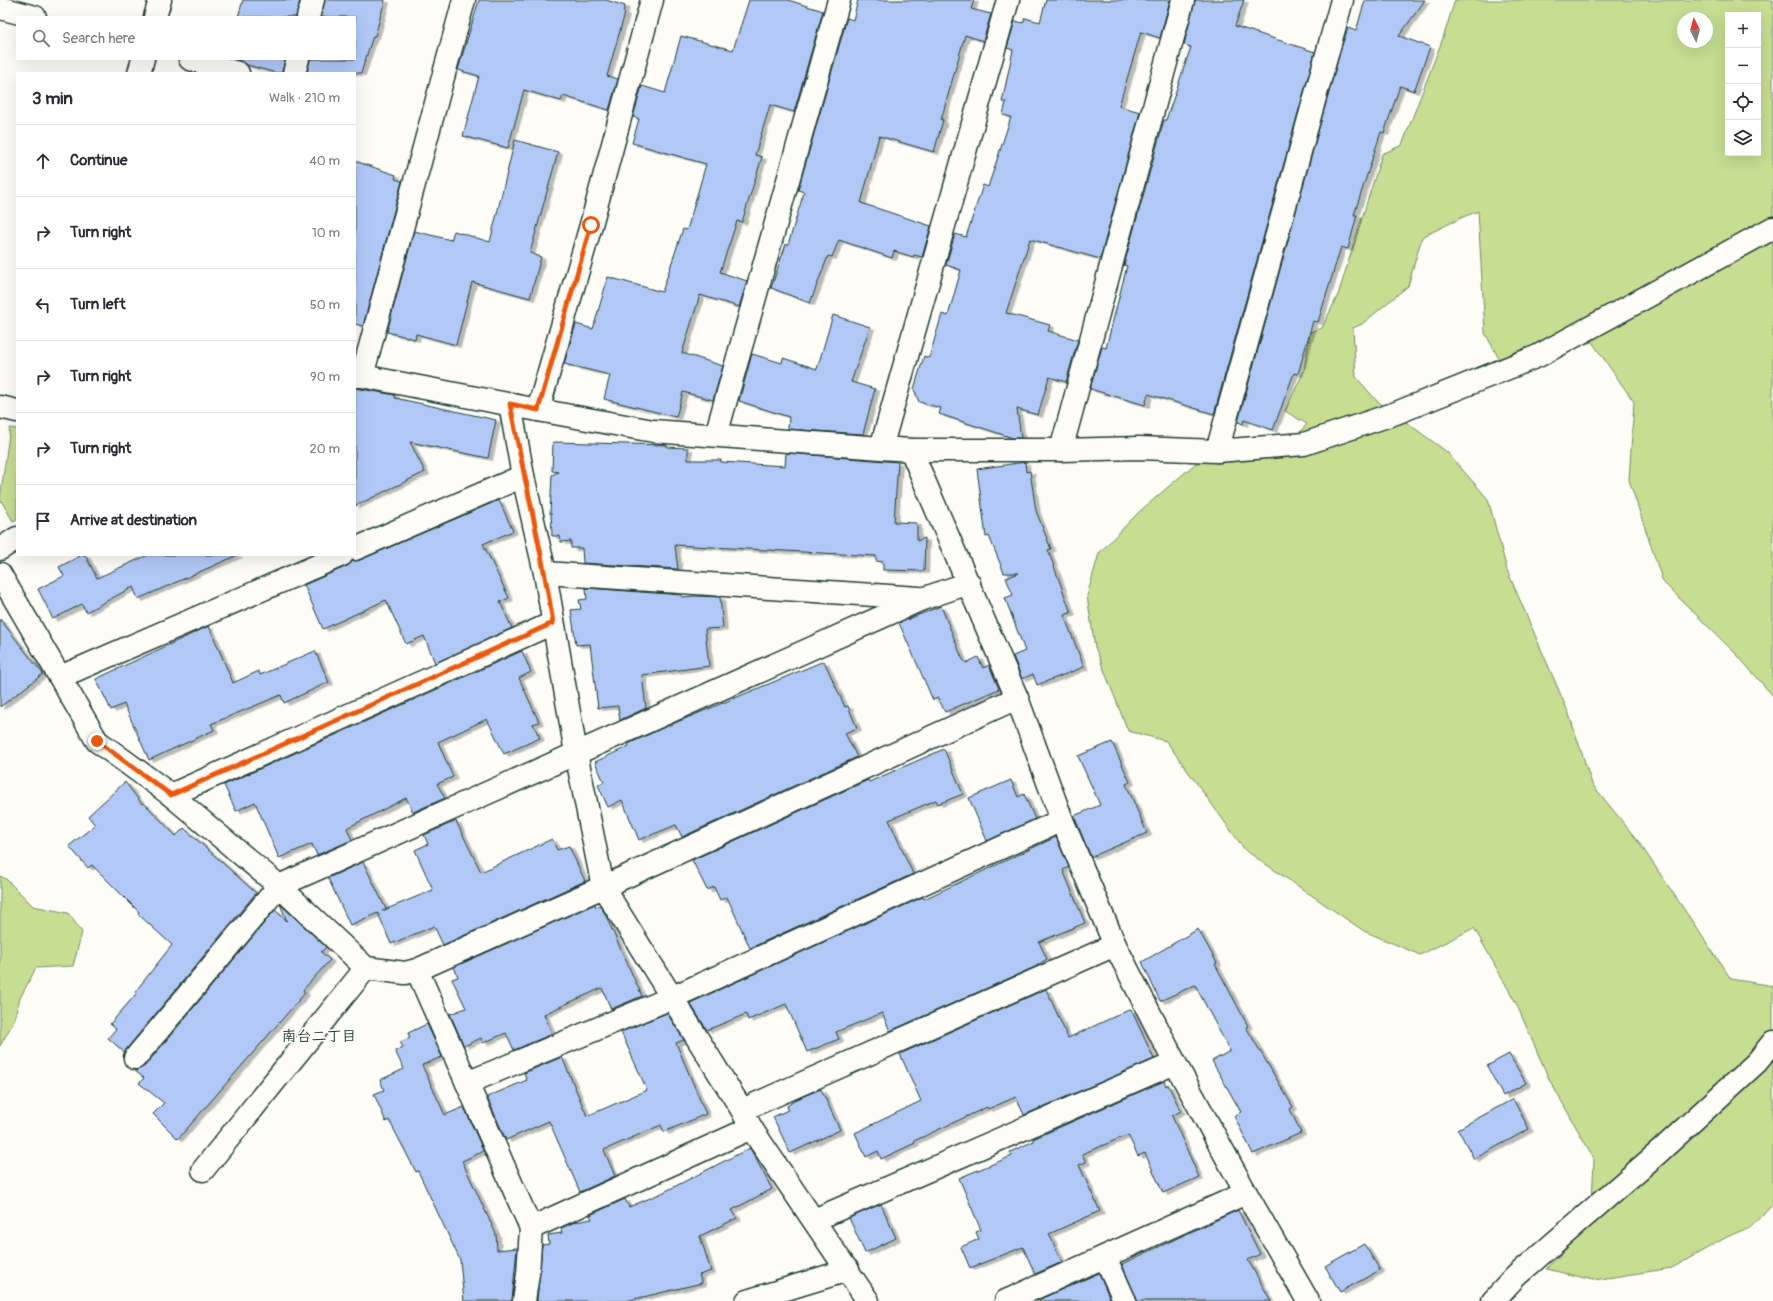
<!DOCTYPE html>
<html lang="en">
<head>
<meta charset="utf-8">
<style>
  body { margin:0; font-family:Pangolin,"Klee One",sans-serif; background:#f7f7f7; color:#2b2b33 }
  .controls { position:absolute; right:12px; top:12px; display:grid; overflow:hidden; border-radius:0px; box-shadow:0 4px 16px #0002 }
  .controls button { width:36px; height:36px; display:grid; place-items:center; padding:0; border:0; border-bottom:1px solid #e1e1e2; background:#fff; color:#2b2b33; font:20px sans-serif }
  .compass { position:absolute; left:1677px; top:12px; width:36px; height:36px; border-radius:50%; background:#fff; box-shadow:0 4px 16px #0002; rotate:354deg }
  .stop { position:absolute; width:12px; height:12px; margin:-9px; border:3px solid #ea580c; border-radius:50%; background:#fff }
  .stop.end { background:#ea580c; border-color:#fff; box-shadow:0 1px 4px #0008 }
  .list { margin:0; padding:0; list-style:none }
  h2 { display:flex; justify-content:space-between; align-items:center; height:52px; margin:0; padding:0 16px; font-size:17px }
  h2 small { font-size:13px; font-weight:400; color:#7c7c81 }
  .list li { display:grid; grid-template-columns:26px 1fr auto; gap:12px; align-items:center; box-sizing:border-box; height:72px; padding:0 16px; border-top:1px solid #e1e1e2 }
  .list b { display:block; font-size:15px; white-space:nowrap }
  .list em { font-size:13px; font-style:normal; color:#7c7c81 }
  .icon { flex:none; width:22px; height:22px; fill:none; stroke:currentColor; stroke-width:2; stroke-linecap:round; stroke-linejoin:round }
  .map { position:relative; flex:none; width:1773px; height:1301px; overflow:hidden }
  .search { position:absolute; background:#fff; box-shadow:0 4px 16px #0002; left:16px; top:16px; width:340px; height:44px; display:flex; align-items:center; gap:10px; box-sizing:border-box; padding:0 14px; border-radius:0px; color:#7c7c81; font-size:15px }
  .panel { position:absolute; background:#fff; box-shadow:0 4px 16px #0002; left:16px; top:72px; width:340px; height:484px; border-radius:0px }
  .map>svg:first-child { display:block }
  .green { fill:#c6dd92; stroke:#728d63; fill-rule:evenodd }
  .building { fill:#b1c8f7; stroke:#1f3d34; filter:url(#shadow) }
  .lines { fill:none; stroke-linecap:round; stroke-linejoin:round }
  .street-casing { stroke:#1f3d34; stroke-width:25 }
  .street { stroke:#fdfcf7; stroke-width:22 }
  .route { stroke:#ea580c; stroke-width:5 }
  .labels { text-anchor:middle; stroke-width:3.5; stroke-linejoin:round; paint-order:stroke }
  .neighbourhood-label { font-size:15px; font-weight:bold; fill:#1f3d34; stroke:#fdfcf7 }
</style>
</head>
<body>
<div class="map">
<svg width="1773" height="1301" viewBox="0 0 1773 1301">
  <defs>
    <filter id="shadow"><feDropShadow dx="4.5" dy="2.5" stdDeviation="0" flood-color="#0004"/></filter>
  </defs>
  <rect width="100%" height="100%" fill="#fdfcf7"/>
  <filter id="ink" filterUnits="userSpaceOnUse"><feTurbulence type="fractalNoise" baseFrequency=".025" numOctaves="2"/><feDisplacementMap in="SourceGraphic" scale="8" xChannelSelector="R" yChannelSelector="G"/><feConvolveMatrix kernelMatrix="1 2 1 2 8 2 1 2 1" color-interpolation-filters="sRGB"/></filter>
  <g filter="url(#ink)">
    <g class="green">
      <path d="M1455,0h318v696l-35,-40 -75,-74 -34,-102 5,-78 -42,-60 -89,24 -18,-33 -7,-122 -15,6 -41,20 -14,49 -46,38 -9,4 3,49 20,23 71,52 41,47 19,71 62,144 23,70 46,57 93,138 42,7v217l-21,23 -25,11 -55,31 -78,12 -48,-11 45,-45 3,-65 -45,-80 -33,-76 -42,-75 -54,27 -56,-24 -119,-81 -79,-109 -38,-10 -33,-84 -8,-51 12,-43 40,-41 57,-49 82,-5 29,-34 -22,-13 19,-40 6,-39 12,-4 16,-33 44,-141 20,-9 41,-107zM1728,15h30v138h-30zM1683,18h24v24h-24z"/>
      <polygon points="10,428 17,429 17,519 13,521 0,499"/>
      <polygon points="0,876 6,879 33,906 68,913 82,932 73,966 36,968 20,998 13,1023 0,1046"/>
    </g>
    <g class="building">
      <polygon points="243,0 300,0 296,17 238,17"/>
      <polygon points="325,0 385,0 375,36 373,36 361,73 307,73 310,59 355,59 355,17 321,17"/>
      <polygon points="479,0 606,0 625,6 623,12 625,13 607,76 618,79 609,110 563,96 561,101 524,90 508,148 463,136 479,76 458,70"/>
      <polygon points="749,0 788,0 823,11 794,112 770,105 755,155 762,157 742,222 737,221 720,272 747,281 739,307 700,295 682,353 723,366 713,400 683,392 676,417 604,399 610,375 564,364 576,324 593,329 608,277 662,292 683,229 687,230 706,164 632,143 639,119 633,117 642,86 665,93 681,36 733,50"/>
      <polygon points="858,0 974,0 971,9 991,14 983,41 965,35 941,120 943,120 934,152 879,136 861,203 931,226 922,257 914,255 913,257 894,251 892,258 839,240 832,257 828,256 810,303 771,288 786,244 788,245 804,192 798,190 847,18 853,20"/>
      <polygon points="1046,0 1170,0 1160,38 1141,32 1119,106 1140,112 1100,259 1030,239 1006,313 1050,325 1048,331 1078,340 1066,382 1049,377 1038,415 1017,409 1021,438 1013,438 939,414 941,408 919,402 914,389 924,356 929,358 942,314 948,316 961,270 946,265 955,234 966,237 983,185 988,187 1011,117 1003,115 1006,102 1002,102 1013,50 1007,48 1015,21 1023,23 1025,18 1040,22"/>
      <polygon points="1195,0 1244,0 1235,26 1315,52 1214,414 1148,394 1145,405 1090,389 1102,347 1106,348 1127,266 1124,265 1164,120 1166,120 1191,47 1184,45"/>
      <polygon points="1365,0 1425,0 1399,36 1430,47 1414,91 1400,86 1384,133 1381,132 1354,215 1357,215 1348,249 1341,247 1318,322 1313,321 1298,374 1294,373 1273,430 1244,420 1243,424 1238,422 1342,45 1348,28 1356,31"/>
      <polygon points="235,59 285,59 282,73 276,73 247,65"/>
      <polygon points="515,140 558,152 530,253 541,257 530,298 472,282 456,345 416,334 415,339 387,332 414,231 451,240 454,231 490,242"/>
      <polygon points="355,161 396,175 395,179 402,181 363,326 355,324"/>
      <polygon points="833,315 870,327 851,382 875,389 863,434 788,429 789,417 739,401 752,354 782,363 783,358 817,369"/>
      <polygon points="355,388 395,395 395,398 496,420 488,458 410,442 425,472 355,506"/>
      <polygon points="553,442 667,445 667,447 688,448 688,460 721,460 721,462 785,466 786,453 898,462 894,522 917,523 917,541 925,538 924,571 883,570 883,562 876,561 876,556 675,545 678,569 583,563 582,548 571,548 571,541 561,542 560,536 552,536 551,513 550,514 552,475 558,472 552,471"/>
      <polygon points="1025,462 1026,472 1030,471 1036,511 1051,549 1048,550 1071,613 1064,615 1084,667 1037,685 1033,674 1022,679 1013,656 1025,651 1005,598 1013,595 1006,578 1019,573 1004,573 989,536 986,537 977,469"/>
      <polygon points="499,500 513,531 483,544 509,598 500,602 512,628 435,663 424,636 406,644 386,600 323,629 304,585 347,566 353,561 360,560"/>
      <polygon points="82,555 85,555 97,578 148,555 238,555 138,599 133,587 86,612 82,604 53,619 38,589 64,576 59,567"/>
      <polygon points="586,588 682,595 682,597 695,596 720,597 723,628 705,629 709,666 642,675 646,708 620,720 618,706 598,708 590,644 576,645 571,610 581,609 579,600 587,599"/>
      <polygon points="941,606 962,658 966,663 978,657 983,668 989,665 999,689 945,712 938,698 933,700 899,623"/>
      <polygon points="0,619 43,674 0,707"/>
      <polygon points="209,626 233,683 259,671 260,675 315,651 329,682 284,703 281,695 211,724 214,730 149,760 124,704 111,710 96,679"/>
      <polygon points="522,651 531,672 519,678 539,722 533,724 540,738 504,754 487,719 438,742 453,777 437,784 445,798 413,812 406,798 347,828 352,840 317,855 312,844 279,858 255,802 236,811 224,785"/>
      <polygon points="824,661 845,707 848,706 857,728 845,733 857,757 682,837 676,825 639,840 622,800 608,807 598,785 604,782 595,762 629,746 628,744 665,727"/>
      <polygon points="1112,742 1130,782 1126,784 1147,833 1091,857 1074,816 1100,805 1078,756"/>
      <polygon points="944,749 963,794 938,804 936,800 889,820 913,874 750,948 727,897 720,900 714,887 707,890 692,860 868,780 869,782"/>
      <polygon points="1011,780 1018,797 1024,794 1035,819 987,841 969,798"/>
      <polygon points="125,782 142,804 144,803 176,836 184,828 256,893 124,1052 108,1038 116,1029 110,1024 137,993 135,992 172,945 138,914 139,912 92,865 88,868 69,846 95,825 88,816"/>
      <polygon points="456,821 481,872 552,839 557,850 569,846 585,881 443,945 434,926 391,944 378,913 350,925 328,878 363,862 386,909 382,911 433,890 415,850 428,844 424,835"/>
      <polygon points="1056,837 1069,867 1063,870 1085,923 1039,942 1047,959 1035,967 890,1031 882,1013 836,1032 839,1039 807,1052 786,1004 748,1020 746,1014 707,1030 690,1003 923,897 924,899"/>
      <polygon points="280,904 326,947 321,952 330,960 303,990 305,993 178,1139 153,1114 164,1103 139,1083 144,1078 135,1071 145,1066 275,910 287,921"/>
      <polygon points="595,904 596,907 600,905 605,914 642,996 611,1009 602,988 544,1014 552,1034 514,1050 506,1033 483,1043 481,1038 464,1046 450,1014 466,1008 452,979 458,977 454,967"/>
      <polygon points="1198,929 1217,963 1215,964 1248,1026 1246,1027 1293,1107 1290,1109 1301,1133 1253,1154 1234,1116 1241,1112 1212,1061 1230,1051 1195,985 1160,1001 1142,962"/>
      <polygon points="1046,989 1068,1038 1131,1009 1154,1059 1024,1115 1016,1097 988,1109 987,1107 914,1141 915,1143 881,1159 878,1151 866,1157 855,1133 921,1101 900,1054"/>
      <polygon points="667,1013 684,1040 676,1043 706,1114 664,1132 661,1125 604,1150 615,1176 580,1192 549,1121 506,1140 487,1097 527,1080 524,1073 562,1057 587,1116 647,1090 621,1032"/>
      <polygon points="427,1024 442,1057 422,1065 445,1115 464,1107 483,1150 482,1152 462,1161 496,1234 497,1250 517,1248 512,1301 464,1301 460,1260 418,1171 416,1172 389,1120 386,1122 374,1094 384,1090 380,1080 404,1069 395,1051 403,1047 400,1042 410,1038 408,1033"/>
      <polygon points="1509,1054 1526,1083 1503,1096 1487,1066"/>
      <polygon points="1164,1081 1166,1086 1168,1085 1181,1111 1172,1116 1199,1177 1163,1193 1145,1153 1138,1156 1128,1135 1082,1154 1086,1162 1079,1165 1100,1211 1049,1234 1062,1262 1035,1274 1023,1247 970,1268 961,1247 979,1239 976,1232 981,1230 959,1178 1012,1156 1010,1152 1034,1141 1033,1139"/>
      <polygon points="821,1089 840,1130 790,1153 773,1117 788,1110 787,1106 797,1099"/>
      <polygon points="1513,1099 1529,1129 1474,1159 1458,1129"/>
      <polygon points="750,1148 772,1189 732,1210 737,1218 700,1236 711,1271 699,1275 702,1283 626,1301 537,1301 542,1245 549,1244 548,1235 562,1233 561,1228 575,1222 592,1219 590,1215 625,1199 629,1207 662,1193"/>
      <polygon points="881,1204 896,1238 865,1253 849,1218"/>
      <polygon points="1238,1210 1260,1254 1248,1260 1271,1301 1137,1301 1122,1264"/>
      <polygon points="1364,1244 1380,1270 1340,1292 1325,1266"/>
      <polygon points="1099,1273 1111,1301 1036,1301"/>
    </g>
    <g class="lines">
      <g class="street-casing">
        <g id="street">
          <polyline points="0,8 35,17"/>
          <polyline points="155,17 160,0"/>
          <polyline points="308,17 313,0"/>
          <polyline points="190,59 238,73"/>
          <polyline points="139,73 143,59"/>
          <polyline points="294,73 298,59"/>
          <polyline points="355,376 362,376 538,410 653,431 881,448 911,450 1061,450 1139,448 1217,451 1304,444 1396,413 1538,356 1773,228"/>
          <polyline points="362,376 464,0"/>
          <polyline points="510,404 523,476 545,573 576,753 603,887 742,1110 751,1128 868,1301"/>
          <polyline points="0,407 17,411"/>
          <polyline points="538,410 591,225 652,0"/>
          <polyline points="716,435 839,0"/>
          <polyline points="881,448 1008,0"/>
          <polyline points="911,450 1017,698 1062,820 1115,945 1175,1063 1246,1193 1308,1301"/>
          <polyline points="1061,450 1183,0"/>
          <polyline points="1217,451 1342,0"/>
          <polyline points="0,549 17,538"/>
          <polyline points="355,549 523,476"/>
          <polyline points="545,573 919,598"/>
          <polyline points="0,574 97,741 171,795 279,886 366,968 405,973 417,970 603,887 1017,698"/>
          <polyline points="60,677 342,555"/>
          <polyline points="171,795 553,623"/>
          <polyline points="417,970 531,1228 751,1128"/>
          <polyline points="135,1058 279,886 922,599 969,583"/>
          <polyline points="467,1083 671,998 1062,820"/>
          <polyline points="742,1110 1115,945"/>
          <polyline points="203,1170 366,968"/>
          <polyline points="814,1220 1175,1063"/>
          <polyline points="1105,1257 1125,1301"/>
          <polyline points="524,1301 528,1274 531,1228"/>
          <polyline points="747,1301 848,1270"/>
          <polyline points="1006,1301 1246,1193"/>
          <polyline points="1493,1301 1516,1276 1659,1152 1757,1062 1773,1042"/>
        </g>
      </g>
      <use href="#street" class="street"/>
    </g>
  </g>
  <g class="lines" filter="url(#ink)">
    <path class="route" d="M97,741l74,54 382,-172c-11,-73 -29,-146 -43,-219l28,6 53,-185"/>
  </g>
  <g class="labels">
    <g class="neighbourhood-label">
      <text x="319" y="1041">南台二丁目</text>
    </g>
  </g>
</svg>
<div class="controls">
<button>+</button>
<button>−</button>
<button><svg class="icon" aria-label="locate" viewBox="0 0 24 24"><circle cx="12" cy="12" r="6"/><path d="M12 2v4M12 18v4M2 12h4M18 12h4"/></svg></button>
<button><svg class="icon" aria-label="layers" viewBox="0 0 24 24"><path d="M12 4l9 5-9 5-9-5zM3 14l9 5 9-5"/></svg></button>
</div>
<svg class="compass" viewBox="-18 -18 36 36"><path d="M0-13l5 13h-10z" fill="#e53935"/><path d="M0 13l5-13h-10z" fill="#7c7c81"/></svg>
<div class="stop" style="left:591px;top:225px"></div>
<div class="stop end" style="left:97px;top:741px"></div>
<div class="search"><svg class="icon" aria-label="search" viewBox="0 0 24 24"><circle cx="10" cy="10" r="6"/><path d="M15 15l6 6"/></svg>Search here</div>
<section class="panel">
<h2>3 min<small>Walk · 210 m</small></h2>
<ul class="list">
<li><svg class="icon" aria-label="ahead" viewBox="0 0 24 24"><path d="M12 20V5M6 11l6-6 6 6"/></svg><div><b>Continue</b></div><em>40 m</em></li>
<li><svg class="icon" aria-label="right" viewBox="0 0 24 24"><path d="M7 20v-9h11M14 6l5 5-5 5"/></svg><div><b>Turn right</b></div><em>10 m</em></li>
<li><svg class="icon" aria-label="left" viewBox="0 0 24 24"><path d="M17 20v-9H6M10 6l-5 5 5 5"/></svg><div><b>Turn left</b></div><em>50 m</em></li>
<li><svg class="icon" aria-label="right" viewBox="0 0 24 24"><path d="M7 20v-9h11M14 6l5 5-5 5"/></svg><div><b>Turn right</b></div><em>90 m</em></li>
<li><svg class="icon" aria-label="right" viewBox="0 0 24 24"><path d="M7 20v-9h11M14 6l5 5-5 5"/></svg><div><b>Turn right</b></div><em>20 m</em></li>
<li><svg class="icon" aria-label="arrive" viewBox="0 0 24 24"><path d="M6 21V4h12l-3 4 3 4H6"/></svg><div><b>Arrive at destination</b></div></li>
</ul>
</section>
</div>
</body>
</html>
